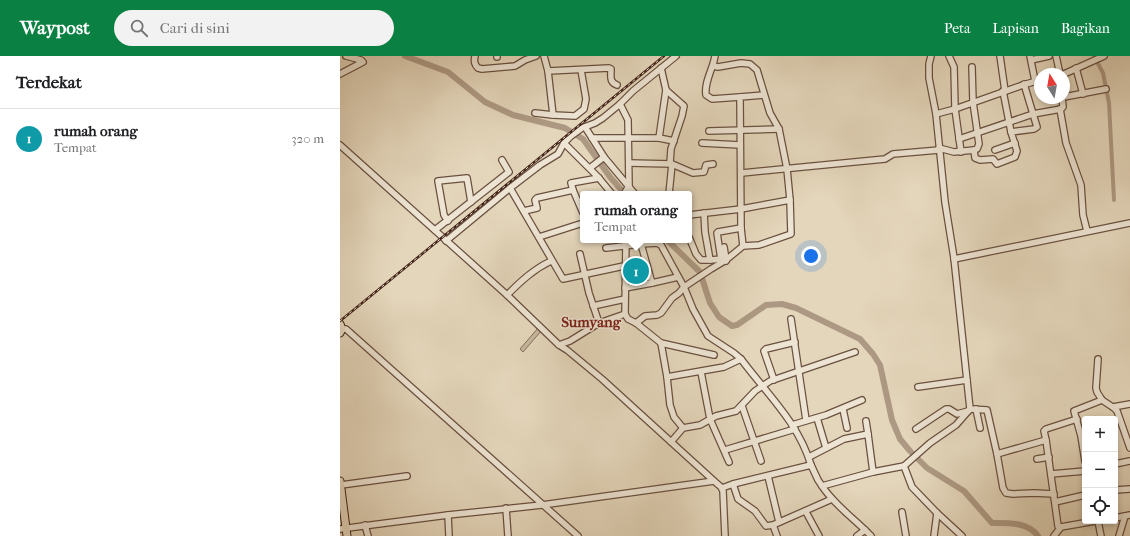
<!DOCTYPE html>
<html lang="id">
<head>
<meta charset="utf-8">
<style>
  body { margin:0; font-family:"IM FELL French Canon",serif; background:#f2f2f2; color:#202124 }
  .controls { position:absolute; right:12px; bottom:12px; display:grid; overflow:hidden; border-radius:4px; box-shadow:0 2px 6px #0003 }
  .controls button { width:36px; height:36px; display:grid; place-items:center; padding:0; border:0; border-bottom:1px solid #e0e0e0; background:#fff; color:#202124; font:20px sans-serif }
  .compass { position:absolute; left:694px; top:12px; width:36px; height:36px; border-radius:50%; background:#fff; box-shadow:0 2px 6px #0003; rotate:349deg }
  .you { position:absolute; left:471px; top:200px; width:14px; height:14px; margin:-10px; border:3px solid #fff; border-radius:50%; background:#1a73e8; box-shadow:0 0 0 6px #1a73e833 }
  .badge { display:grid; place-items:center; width:26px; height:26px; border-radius:50%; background:#0b8043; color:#fff; font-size:13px; font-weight:700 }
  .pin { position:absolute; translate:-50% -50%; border:2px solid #fff; box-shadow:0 1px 4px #0006 }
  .popup { position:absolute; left:240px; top:135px; width:112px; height:52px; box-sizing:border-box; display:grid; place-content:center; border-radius:4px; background:#fff; filter:drop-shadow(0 1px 3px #0005); font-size:13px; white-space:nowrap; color:#757577 }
  .popup b { font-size:15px; color:#202124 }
  .popup::after { content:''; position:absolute; left:50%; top:100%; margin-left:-8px; border:8px solid transparent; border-top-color:#fff }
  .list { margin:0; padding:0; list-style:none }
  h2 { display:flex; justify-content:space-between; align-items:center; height:52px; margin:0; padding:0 16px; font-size:17px }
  h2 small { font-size:13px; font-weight:400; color:#757577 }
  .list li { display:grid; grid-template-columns:26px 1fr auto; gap:12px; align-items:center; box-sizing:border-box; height:60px; padding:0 16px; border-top:1px solid #e0e0e0 }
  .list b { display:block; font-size:15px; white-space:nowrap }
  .list p { margin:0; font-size:13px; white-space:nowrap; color:#757577 }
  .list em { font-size:13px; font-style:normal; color:#757577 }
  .icon { flex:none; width:22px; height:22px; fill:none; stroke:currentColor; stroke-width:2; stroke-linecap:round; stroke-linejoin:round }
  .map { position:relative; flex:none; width:790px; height:480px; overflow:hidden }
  header { display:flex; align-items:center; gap:24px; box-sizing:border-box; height:56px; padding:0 20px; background:#0b8043; color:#fff }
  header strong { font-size:19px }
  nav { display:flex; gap:22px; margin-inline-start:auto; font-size:14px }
  .search { width:280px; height:36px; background:#f2f2f2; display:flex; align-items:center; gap:10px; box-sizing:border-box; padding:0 14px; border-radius:22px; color:#757577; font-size:15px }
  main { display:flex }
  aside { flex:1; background:#fff }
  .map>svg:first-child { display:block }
  .green { fill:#c8b89f; stroke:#856e5b }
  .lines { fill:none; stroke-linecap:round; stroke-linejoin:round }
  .canal { stroke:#ad9983; stroke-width:4 }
  .river { stroke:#ad9983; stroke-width:6 }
  .minor-casing { stroke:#6a5040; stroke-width:8 }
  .major-casing { stroke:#422317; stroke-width:9 }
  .minor { stroke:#ede4d3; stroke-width:5.5 }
  .major { stroke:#e4d6bb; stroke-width:7 }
  .rail-casing { stroke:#422317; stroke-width:2.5 }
  .rail { stroke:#ede4d3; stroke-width:1; stroke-dasharray:3; stroke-linecap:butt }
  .labels { text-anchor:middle; stroke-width:3; stroke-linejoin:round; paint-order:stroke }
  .quarter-label { font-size:15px; font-weight:bold; fill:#7a1f14; stroke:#ede4d3 }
</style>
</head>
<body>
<header>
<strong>Waypost</strong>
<div class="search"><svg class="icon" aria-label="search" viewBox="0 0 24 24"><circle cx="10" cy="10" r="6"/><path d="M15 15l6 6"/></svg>Cari di sini</div>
<nav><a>Peta</a><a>Lapisan</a><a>Bagikan</a></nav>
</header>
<main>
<aside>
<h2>Terdekat<small></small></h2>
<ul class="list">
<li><span class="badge" style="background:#0f9aa8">1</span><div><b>rumah orang</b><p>Tempat</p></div><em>320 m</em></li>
</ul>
</aside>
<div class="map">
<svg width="790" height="480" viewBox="0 0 790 480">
  <rect width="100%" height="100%" fill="#e4d6bb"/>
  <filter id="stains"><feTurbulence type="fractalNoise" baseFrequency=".005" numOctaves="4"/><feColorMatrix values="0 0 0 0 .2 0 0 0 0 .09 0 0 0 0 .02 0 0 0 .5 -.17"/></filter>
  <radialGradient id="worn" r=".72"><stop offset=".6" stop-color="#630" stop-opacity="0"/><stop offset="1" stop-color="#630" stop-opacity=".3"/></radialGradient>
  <polygon class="green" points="199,271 202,274 183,296 180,293"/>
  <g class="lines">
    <polyline class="canal" points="754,0 763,17 769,47 774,144"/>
    <g class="river">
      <polyline points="65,0 108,16 145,46 173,59 225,72 243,83 270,121 285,138"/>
      <path d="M327,184l33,32 10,31 9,14 13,9 5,-1 29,-20 16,-1 14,4 64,31 13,15 7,11 12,55 8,19 10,12 17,17 37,23 28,32c16,0 36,-1 46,13"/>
    </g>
    <g class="minor-casing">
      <g id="minor">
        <path d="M135,0c-1,5 -1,8 3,12l4,1 33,-3 10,-6 11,-4"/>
        <path d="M375,0c-2,13 -11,26 -9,39l6,4 28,-2"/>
        <polyline points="609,0 614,11 615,53 621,96"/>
        <polyline points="660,0 665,35"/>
        <polyline points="690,0 695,25"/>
        <polyline points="716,0 720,18"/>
        <polyline points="157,1 157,0"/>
        <polyline points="691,4 709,0"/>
        <path d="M373,10l5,1 23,-4 9,1 7,6 13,43 9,16 8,40 3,31 1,34 -32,11 -16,1 -17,14 -15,9 -27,18 9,22 15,27 26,17 7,6c26,35 57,63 70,106"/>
        <polyline points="632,11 633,46 639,88 637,93 634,94"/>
        <polyline points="321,12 326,34 344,50 342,60 331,93 330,107 332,108 329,138"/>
        <polyline points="736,12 743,38"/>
        <path d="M208,15l61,-3 2,1c0,7 -2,13 6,16"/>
        <polyline points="0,18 23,6 21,4 6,0"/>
        <polyline points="724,18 764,0"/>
        <polyline points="663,35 671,76"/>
        <polyline points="724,41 766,33"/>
        <polyline points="280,48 288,64 289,130 284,138"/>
        <polyline points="720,53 726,87 741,129 743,159 747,175"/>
        <polyline points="195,57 213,59 208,15 204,0"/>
        <polyline points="596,58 615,53 683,29 700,24"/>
        <polyline points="213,59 235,60 244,53 246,43 241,14"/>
        <polyline points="245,71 264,101 295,138"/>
        <polyline points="369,75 439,73"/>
        <polyline points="252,82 319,82 334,85"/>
        <polyline points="319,82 326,34"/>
        <polyline points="619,83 693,58 721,53 723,51 722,42"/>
        <polyline points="224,87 258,121 272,138"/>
        <polyline points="362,87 400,89"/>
        <polyline points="0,89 167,239 219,289 227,294 262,323 374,425"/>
        <polyline points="599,92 614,96 634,94 635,102 640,104 653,103 657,108 675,101 677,95 671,76 694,73 697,71 684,28"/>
        <polyline points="655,94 675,87"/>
        <polyline points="289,107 332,108 353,117 364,116 366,109 373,108"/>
        <polyline points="250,112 264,101"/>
        <polyline points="402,117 545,103 553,98 599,94"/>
        <polyline points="184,155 197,152 195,144 197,142 233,134"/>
        <polyline points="243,157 233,134 231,127 259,122"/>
        <polyline points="364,157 365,176 370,204 383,203 386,205"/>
        <polyline points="349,159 401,153 450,144"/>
        <polyline points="108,165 104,159 98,125 127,122 131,146"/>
        <polyline points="95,174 169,116 162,104"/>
        <polyline points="199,181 243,167"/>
        <polyline points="349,181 356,198 361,204 370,204"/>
        <polyline points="286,184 285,258 288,263 296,267 321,287 327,321 330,349 334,361 343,372"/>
        <polyline points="106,185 170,132"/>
        <polyline points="403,190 401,172 400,41 424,39"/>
        <polyline points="384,191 386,204"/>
        <polyline points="266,192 301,188 312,227 285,232"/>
        <polyline points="240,198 249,237 259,267 285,258"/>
        <polyline points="381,203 377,177 378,176 401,172"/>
        <polyline points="614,203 790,167"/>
        <polyline points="284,210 223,223 170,132 200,109 218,98 224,87 231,80 242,72 255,67 263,62 280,48 293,35 336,0"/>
        <polyline points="312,227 338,221"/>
        <path d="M167,239c14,-14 27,-26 44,-34"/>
        <polyline points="253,250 285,243"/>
        <polyline points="451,263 466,364"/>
        <polyline points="296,267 305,260 317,259 321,257 332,242 339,237 344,231 321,189 317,187 301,188"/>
        <polyline points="2,273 6,273 238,480"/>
        <polyline points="321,287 374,299"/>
        <polyline points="219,289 230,285 259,267"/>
        <polyline points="758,303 756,332 757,336 762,344 774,352 777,355 790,392"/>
        <polyline points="361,316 370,363 389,406"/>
        <polyline points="327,321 384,311 401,303"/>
        <polyline points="434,324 424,295 426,293 455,286"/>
        <polyline points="578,331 627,324"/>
        <polyline points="402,350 421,405"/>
        <polyline points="773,351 790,348"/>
        <polyline points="503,353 507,372"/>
        <polyline points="630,353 647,354 657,398 706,384 718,470 721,471 755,465"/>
        <polyline points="636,353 640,372"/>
        <polyline points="477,362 486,392"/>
        <polyline points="526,365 528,378"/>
        <polyline points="452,369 486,359 522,344"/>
        <polyline points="576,373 606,353 609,353 617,358 628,355"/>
        <polyline points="706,384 704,375 706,373 737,363"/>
        <polyline points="331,386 343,372 360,369 376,360 396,355 415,335 430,325 515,296"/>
        <polyline points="385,394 455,373"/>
        <polyline points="657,398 663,432 666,437 673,438 694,437 714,438"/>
        <polyline points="469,401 504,383 528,378 533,416"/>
        <polyline points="697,403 709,401"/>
        <polyline points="745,405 741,380 734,355 762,344"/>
        <polyline points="775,408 790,405"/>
        <polyline points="564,410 590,387 616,369 630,353 614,202 605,146 596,58 589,22 589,8 591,0"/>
        <polyline points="711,418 745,415"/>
        <polyline points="428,420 439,466"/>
        <polyline points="393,428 398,443 415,455 426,470 433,469 492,443"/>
        <polyline points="1,429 67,420"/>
        <path d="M482,430c13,20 33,33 49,50"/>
        <polyline points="382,432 393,428 471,409 478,424 482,430 533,416 564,410 572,431 597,457 622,480"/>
        <polyline points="775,434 790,433"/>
        <polyline points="715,446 745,439"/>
        <polyline points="166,452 168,480"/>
        <polyline points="466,456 479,480"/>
        <polyline points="562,456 566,480"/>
        <polyline points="108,459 202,449 374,425 381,431 383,435 385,480"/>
        <polyline points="775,462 790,459"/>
        <polyline points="758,465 761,480"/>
        <polyline points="25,469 28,480"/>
        <polyline points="433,469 437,480"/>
        <polyline points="0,473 108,459 109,480"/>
        <polyline points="517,480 525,474"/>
        <polyline points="594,480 597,457"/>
        <polyline points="714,480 721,471"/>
        <polyline points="779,480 785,460"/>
      </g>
    </g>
    <g class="major-casing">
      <g id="major">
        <polyline points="0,268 2,273 0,277"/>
        <polyline points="0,425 7,480"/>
      </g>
    </g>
    <use href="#minor" class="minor"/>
    <use href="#major" class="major"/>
    <g class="rail-casing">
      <polyline id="rail" points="0,265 324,0"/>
    </g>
    <use href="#rail" class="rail"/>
  </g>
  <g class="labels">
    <g class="quarter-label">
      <text x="251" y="271">Sumyang</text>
    </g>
  </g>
  <rect width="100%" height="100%" filter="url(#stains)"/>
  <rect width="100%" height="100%" fill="url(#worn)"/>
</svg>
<div class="controls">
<button>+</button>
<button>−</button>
<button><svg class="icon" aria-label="locate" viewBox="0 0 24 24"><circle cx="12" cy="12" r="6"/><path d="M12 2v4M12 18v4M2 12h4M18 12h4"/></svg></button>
</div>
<svg class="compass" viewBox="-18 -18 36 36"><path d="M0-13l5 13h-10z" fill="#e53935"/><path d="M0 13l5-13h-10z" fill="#757577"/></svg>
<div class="you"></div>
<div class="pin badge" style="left:296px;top:215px;background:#0f9aa8">1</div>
<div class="popup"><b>rumah orang</b>Tempat</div>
</div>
</main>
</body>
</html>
